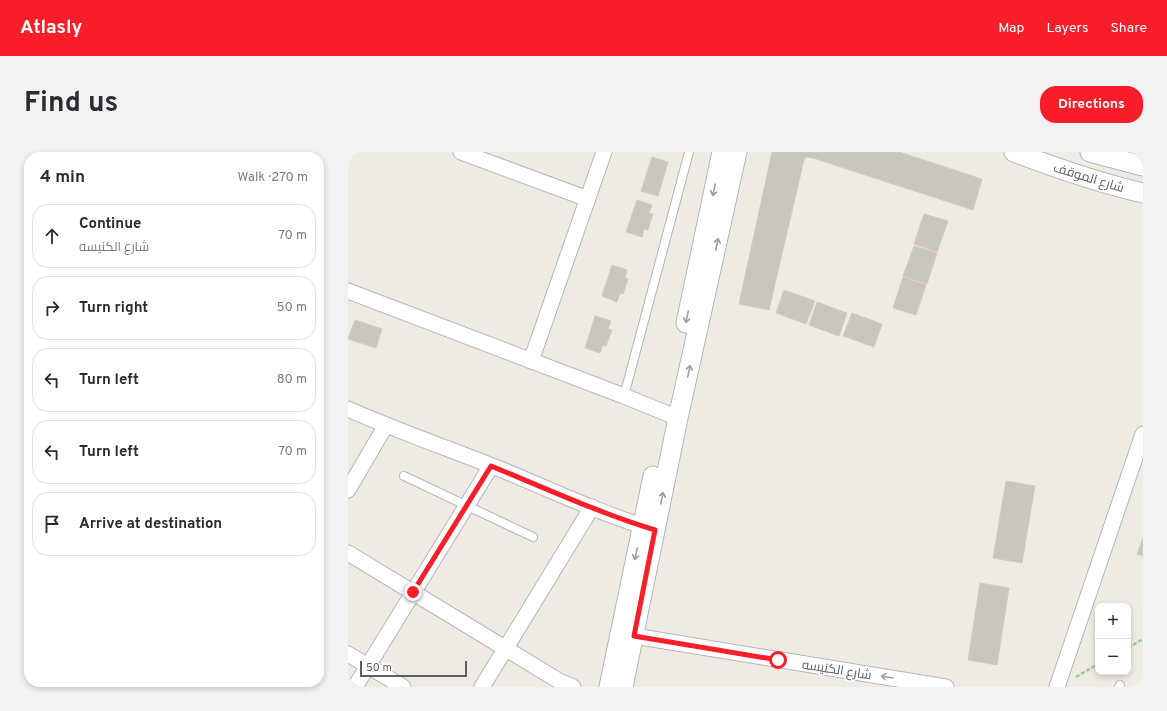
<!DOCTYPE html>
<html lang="en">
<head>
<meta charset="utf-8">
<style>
  body { margin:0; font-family:Overpass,Cairo,sans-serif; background:#f2f2f3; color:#2b2b33 }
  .controls { position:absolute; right:12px; bottom:12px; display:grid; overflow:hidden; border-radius:8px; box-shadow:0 2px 6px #0003 }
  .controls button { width:36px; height:36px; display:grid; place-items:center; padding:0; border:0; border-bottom:1px solid #e1e1e2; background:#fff; color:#2b2b33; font:20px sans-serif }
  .scale { position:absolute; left:12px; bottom:10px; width:107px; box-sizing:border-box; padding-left:4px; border:2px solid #5a6064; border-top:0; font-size:11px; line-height:14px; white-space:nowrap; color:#5a6064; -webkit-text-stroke:3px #fff; paint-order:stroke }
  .stop { position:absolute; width:12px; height:12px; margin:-9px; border:3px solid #f91e29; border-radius:50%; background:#fff }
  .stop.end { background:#f91e29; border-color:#fff; box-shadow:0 1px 4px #0008 }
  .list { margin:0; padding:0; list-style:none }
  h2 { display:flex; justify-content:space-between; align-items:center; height:52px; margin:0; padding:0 16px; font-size:17px }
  h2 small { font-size:13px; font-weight:400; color:#7c7c81 }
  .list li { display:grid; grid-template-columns:26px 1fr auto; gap:12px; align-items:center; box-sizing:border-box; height:64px; margin:0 8px 8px; padding:0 8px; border:1px solid #e1e1e2; border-radius:16px }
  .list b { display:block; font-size:15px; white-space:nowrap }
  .list p { margin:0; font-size:13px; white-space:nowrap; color:#7c7c81 }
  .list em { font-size:13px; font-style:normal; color:#7c7c81 }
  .icon { flex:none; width:22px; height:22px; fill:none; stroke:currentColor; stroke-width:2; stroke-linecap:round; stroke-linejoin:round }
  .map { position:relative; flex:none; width:795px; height:535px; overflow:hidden; border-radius:16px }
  header { display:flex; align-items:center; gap:24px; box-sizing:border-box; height:56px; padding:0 20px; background:#f91e29; color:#fff }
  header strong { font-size:19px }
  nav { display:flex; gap:22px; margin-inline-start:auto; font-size:14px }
  .intro { display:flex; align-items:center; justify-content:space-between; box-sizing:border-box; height:96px; padding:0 24px }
  h1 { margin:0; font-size:28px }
  .button { padding:10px 18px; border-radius:16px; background:#f91e29; color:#fff; font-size:14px; font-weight:700 }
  main { display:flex; gap:24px; padding:0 24px }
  aside { flex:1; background:#fff; border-radius:16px; box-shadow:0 2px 6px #0003 }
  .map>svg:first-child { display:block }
  .building { fill:#cac5bf; stroke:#d4cbc0 }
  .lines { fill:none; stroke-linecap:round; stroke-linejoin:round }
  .service-casing { stroke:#b3b7bb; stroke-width:10 }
  .minor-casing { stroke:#b3b7bb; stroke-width:17 }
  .tertiary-casing { stroke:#b3b7bb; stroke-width:21 }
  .path { stroke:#97d09f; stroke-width:2.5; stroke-dasharray:4 2; stroke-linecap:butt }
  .service { stroke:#fff; stroke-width:8 }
  .minor { stroke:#fff; stroke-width:15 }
  .tertiary { stroke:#fff; stroke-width:19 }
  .oneway { stroke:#9ca0a2 }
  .route { stroke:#f91e29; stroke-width:5 }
  .labels { text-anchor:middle; stroke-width:3.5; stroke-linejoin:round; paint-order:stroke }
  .street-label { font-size:13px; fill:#5a6064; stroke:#fff }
</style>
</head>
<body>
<header>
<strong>Atlasly</strong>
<nav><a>Map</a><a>Layers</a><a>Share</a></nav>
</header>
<div class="intro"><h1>Find us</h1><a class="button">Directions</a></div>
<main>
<aside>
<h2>4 min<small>Walk · 270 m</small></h2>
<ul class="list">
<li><svg class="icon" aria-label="ahead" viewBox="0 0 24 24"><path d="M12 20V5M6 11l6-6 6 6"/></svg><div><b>Continue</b><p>شارع الكنيسه</p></div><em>70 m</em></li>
<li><svg class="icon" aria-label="right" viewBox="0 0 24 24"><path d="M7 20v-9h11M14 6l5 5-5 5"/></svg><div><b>Turn right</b></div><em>50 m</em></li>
<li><svg class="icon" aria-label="left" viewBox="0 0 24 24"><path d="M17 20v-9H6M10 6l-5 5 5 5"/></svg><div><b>Turn left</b></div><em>80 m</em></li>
<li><svg class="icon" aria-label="left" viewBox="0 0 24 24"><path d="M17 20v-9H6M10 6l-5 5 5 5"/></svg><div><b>Turn left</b></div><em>70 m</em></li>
<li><svg class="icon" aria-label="arrive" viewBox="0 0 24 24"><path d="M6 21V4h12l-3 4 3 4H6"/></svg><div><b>Arrive at destination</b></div></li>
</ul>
</aside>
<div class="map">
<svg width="795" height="535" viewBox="0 0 795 535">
  <rect width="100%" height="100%" fill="#efeae2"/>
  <g class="building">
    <polygon points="424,0 551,0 634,27 625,58 465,6 458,5 456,8 455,12 421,158 391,152"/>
    <polygon points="304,5 320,10 310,44 293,39"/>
    <polygon points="289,48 304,53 301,61 305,62 300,78 296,77 294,85 278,80"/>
    <polygon points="576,62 600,69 589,100 566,92"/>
    <polygon points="566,94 589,101 579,132 555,124"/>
    <polygon points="264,113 279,118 277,126 280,127 275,142 272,141 269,150 254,144"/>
    <polygon points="555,125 578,133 568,163 545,156"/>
    <polygon points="436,138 467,149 458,172 428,161"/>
    <polygon points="469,150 499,161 491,184 461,173"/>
    <polygon points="504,161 534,172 526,195 495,184"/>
    <polygon points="247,164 263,169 260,177 264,178 258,194 255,193 252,201 237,196"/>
    <polygon points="7,168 34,177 28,196 0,187"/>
    <polygon points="658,329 687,334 674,411 645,406"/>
    <polygon points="795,386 795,404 789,402"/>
    <polygon points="632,431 661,436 649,513 620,508"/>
  </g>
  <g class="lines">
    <g class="service-casing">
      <g id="service">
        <polyline points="276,244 341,0"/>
        <polyline points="56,324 185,385"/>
        <polyline points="771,535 772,533"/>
      </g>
    </g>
    <g class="minor-casing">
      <g id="minor">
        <polyline points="113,0 240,47"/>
        <polyline points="0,139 276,244 330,266"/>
        <polyline points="183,209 256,0"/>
        <path d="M0,257c50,22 102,40 152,60 49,20 101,45 152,60"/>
        <polyline points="0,338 38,273"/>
        <polyline points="0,401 211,529 225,535"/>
        <polyline points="286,484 598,535"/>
        <polyline points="0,502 55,535"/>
        <polyline points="7,535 143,314"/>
        <polyline points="134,535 244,355"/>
        <polyline points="709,535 795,282"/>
      </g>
    </g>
    <g class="tertiary-casing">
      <g id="tertiary">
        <path d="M666,0c42,16 85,31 129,41"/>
        <polyline points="742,0 795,14"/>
        <polyline points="338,171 374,0"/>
        <polyline points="261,535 305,324"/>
        <polyline points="275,535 330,266 389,0"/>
      </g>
    </g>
    <g class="path">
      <polyline points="780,496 795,487"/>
      <polyline points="728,525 750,512"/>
    </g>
    <use href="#service" class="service"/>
    <use href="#minor" class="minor"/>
    <use href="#tertiary" class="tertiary"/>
  </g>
  <defs><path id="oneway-shaft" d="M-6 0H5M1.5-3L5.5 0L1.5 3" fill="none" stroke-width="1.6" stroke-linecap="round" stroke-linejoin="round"/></defs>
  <g class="oneway">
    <use href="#oneway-shaft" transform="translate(366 38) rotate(102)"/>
    <use href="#oneway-shaft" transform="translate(369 92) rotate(-78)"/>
    <use href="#oneway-shaft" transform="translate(339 165) rotate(102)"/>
    <use href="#oneway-shaft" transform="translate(341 219) rotate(-78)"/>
    <use href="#oneway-shaft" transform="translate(314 346) rotate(-78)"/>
    <use href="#oneway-shaft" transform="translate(288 402) rotate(102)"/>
    <use href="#oneway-shaft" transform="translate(539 525) rotate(-171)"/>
  </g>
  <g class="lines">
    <path class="route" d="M65,440l78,-126c54,22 108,47 164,64l-21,106 144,24"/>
  </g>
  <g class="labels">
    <g class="street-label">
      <text transform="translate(741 25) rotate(17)" y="5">شارع الموقف</text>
      <text transform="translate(489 517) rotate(9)" y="5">شارع الكنيسه</text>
    </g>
  </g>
</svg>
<div class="controls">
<button>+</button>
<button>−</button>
</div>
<div class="scale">50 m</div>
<div class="stop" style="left:430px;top:508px"></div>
<div class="stop end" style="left:65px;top:440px"></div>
</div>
</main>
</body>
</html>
